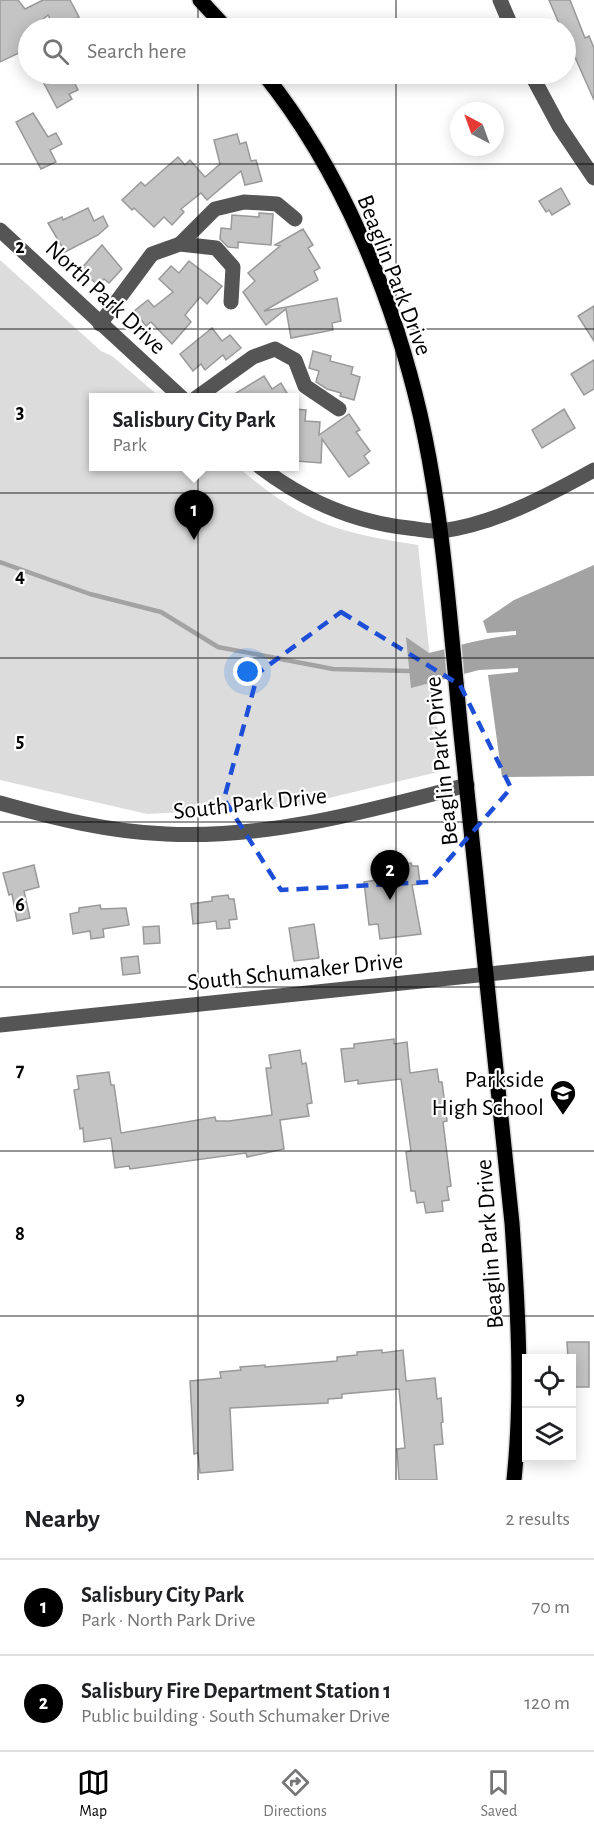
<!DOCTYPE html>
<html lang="en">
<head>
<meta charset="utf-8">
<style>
  body { margin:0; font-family:"Alegreya Sans",sans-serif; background:#f2f2f2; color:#202124 }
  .controls { position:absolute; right:18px; bottom:18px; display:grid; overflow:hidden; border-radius:0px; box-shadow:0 3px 15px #0003 }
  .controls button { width:54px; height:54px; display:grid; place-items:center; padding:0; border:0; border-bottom:2px solid #e0e0e0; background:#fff; color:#202124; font:30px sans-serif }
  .compass { position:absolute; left:450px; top:102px; width:54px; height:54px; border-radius:50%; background:#fff; box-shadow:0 3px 15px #0003; rotate:319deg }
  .you { position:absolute; left:248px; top:672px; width:21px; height:21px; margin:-15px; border:4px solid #fff; border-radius:50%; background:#1a73e8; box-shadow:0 0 0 9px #1a73e833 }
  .badge { display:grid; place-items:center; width:39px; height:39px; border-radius:50%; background:#000; color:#fff; font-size:20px; font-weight:700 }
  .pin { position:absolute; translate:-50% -50px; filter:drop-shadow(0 2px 3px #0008) }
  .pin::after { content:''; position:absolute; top:32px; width:21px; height:18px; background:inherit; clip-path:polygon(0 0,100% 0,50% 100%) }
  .popup { position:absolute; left:89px; top:393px; width:210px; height:78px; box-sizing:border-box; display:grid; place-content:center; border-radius:0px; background:#fff; filter:drop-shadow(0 2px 4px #0005); font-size:20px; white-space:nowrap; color:#757577 }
  .popup b { font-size:22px; color:#202124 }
  .popup::after { content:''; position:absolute; left:50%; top:100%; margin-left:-12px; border:12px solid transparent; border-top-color:#fff }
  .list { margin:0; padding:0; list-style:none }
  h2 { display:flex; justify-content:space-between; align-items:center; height:78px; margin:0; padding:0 24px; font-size:26px }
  h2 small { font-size:20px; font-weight:400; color:#757577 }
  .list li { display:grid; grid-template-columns:39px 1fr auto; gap:18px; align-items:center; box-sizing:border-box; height:96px; padding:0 24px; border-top:2px solid #e0e0e0 }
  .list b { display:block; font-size:22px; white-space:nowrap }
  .list p { margin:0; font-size:20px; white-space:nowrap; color:#757577 }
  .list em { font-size:20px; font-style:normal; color:#757577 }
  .icon { flex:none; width:33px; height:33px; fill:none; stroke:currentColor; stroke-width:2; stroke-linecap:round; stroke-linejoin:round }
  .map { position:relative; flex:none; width:594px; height:1480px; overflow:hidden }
  .search { position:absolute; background:#fff; box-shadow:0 3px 15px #0003; left:18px; right:18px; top:18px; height:66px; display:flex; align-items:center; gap:15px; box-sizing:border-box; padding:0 21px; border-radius:33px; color:#757577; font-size:22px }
  .sheet { height:270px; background:#fff }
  nav { display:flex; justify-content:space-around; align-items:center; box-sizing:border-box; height:84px; border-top:2px solid #e0e0e0; background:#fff; font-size:16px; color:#757577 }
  nav a { display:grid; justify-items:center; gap:3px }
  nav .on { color:#000 }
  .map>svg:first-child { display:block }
  .green { fill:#dcdcdc }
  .water { fill:#a3a3a3 }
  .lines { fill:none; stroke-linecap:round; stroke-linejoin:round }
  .stream { stroke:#a3a3a3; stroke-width:4.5 }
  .building { fill:#c4c4c4; stroke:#999; stroke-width:1.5 }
  .major-casing { stroke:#dbdbdb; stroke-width:18 }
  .minor { stroke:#555; stroke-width:15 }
  .major { stroke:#000; stroke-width:15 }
  .marked { fill:none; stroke:#1d4ed8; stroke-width:4.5; stroke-dasharray:12 8; stroke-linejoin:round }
  .grid { fill:none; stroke:#000; stroke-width:1.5; stroke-opacity:0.55 }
  .labels { text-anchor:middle; stroke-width:4.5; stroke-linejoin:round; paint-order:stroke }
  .street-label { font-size:24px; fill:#000; stroke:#fff }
  .poi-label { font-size:24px; fill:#000; stroke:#fff; text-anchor:end }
  .grid-label { font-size:20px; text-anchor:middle; font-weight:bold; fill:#000; stroke:#fff; stroke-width:4.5; stroke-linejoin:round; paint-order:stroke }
</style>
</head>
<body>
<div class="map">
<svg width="594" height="1480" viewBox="0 0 594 1480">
  <rect width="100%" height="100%" fill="#fff"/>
  <path class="green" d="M0,260l101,91 11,5 48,41 -66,1v68l144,1c65,56 97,65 180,78l24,226 -147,35 -148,8 -147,-34z"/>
  <path class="water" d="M594,565v211l-92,1 -14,-102 30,-3v-4l-39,2 -68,18 -5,-51 23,16c29,-7 57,-16 87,-18v-4l-29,2 -4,-12 31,-21z"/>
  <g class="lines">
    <polyline class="stream" points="0,562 90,594 161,612 218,647 333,669 409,671"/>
  </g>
  <g class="building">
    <polygon points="0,0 18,0 25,9 43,0 70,0 79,17 72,21 76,28 60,28 56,20 52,22 48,15 34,28 28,28 28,45 21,52 0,62"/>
    <polygon points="549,0 570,0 585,38 589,36 594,48 594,100 566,37 566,28 561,28"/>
    <polygon points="39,74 70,74 78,90 69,94 72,99 57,108"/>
    <polygon points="33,113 48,137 56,133 62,144 50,150 56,162 41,169 16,122"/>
    <polygon points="237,134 240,144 246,142 251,161 256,160 262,181 245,185 241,171 207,200 201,193 181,209 184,212 172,225 164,217 154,227 134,208 132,210 122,200 141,182 145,186 178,157 185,165 190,160 205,177 220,164 214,140"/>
    <polygon points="561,188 570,204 552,215 549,210 546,212 539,201"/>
    <polygon points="88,208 94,221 103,216 108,226 98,235 65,252 48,223 62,217 63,220"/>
    <polygon points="259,213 273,214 271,245 238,242 238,248 228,247 220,239 221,228 231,229 232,215 259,217"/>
    <polygon points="303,229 313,245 308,248 320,268 314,271 318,280 264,311 337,298 341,321 332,323 333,330 291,338 286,309 266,325 243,292 255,281 248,273 280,246 275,245"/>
    <polygon points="102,245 122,269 109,283 104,279 98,285 80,270"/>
    <polygon points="189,261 222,286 207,304 200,297 185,315 191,322 172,344 151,322 146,326 134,311 148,300 154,307 173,292 159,279 171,266 179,273"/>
    <polygon points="594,306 594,341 578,316"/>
    <polygon points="212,328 222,341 230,335 241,348 226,360 223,355 205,370 201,364 193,371 180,354"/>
    <polygon points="313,351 331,356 330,361 353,367 351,374 360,377 354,400 340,396 341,393 327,389 316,382 319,371 309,368"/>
    <polygon points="594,360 594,389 584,395 571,374"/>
    <polygon points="264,376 272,389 281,383 290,398 228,398"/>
    <polygon points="294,409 306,410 305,421 320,422 319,435 349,414 360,430 356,432 370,451 364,456 369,463 349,477 322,439 321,463 297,461 298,452 294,452"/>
    <polygon points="564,409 575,428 542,448 532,430"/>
    <polygon points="411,863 412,866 418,866 420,884 412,885 421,934 380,939 378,924 369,925 364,882 377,880 376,870 382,870 382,866"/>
    <polygon points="34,865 39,887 24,891 30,918 17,921 12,894 9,895 3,873"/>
    <polygon points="228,895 229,899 234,899 237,919 229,920 230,928 217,929 216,921 193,924 191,904 212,901 212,897"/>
    <polygon points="100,905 101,909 126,908 129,925 103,929 104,937 91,939 90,931 73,934 70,914 79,912 79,908"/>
    <polygon points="314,924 319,958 294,961 289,928"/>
    <polygon points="159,926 160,943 144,944 143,927"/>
    <polygon points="138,956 140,973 123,975 121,958"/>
    <polygon points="394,1039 394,1044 407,1042 410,1073 437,1069 439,1082 442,1082 447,1121 443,1122 451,1186 447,1187 449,1200 442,1201 443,1211 426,1213 424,1202 417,1203 415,1191 411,1191 406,1152 411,1151 401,1079 358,1084 358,1080 345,1082 341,1049 354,1048 354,1044"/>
    <polygon points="300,1050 302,1064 306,1063 312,1103 307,1104 309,1116 280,1120 284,1149 247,1157 246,1153 130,1169 129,1166 115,1168 111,1138 84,1142 83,1128 80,1129 74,1090 79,1089 77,1076 109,1072 111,1085 114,1085 121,1133 215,1117 216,1121 229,1121 272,1115 266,1068 271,1068 269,1055"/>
    <polygon points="567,1342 589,1342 589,1387 572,1387 572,1359 568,1359"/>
    <polygon points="382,1350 382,1353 403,1350 406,1381 435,1378 437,1399 441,1398 443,1422 441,1423 443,1444 434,1445 437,1480 399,1480 397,1449 405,1448 399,1389 342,1394 342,1398 328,1399 328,1403 230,1408 233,1470 200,1473 198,1453 194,1454 190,1381 221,1378 220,1372 241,1370 240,1367 265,1365 265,1367 337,1361 337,1357 357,1355 357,1352"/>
  </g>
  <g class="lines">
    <g class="major-casing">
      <g id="major">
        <polyline points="200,0 226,28"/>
        <path d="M264,74c77,96 128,220 156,340 25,110 31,226 43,339 17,156 33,313 49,470 6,86 11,171 2,257"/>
      </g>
    </g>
    <g class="minor">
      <polyline points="500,0 512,28"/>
      <polyline points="531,74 559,126 594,178"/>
      <polyline points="0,230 182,398"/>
      <polyline points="180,244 215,209 244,202 277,204 295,219"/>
      <polyline points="100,324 152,254 180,244 216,248 233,267 231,302"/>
      <polyline points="196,398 253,357 275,349 295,360 305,386 339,409"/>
      <path d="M259,466c44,34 94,56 150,62 10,1 22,4 32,3 54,-7 106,-35 153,-61"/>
      <path d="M0,803c53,15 110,29 166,31 102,5 203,-23 301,-49"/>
      <polyline points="0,1025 594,963"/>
    </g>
    <use href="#major" class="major"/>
  </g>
  <path class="marked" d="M341,612l119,73 51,103 -82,94 -148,8 -57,-91 34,-126z"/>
  <path class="grid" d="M198,0v28M396,0v28M198,74v1406M396,74v1406M0,164h594M0,329h594M0,493h594M0,658h594M0,822h594M0,987h594M0,1151h594M0,1316h594"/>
  <defs>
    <g id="school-pin" transform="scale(1.35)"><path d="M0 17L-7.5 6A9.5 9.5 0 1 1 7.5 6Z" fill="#000" stroke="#fff"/><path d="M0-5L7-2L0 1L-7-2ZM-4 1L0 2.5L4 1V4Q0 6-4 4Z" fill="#fff"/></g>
  </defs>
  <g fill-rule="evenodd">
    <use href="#school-pin" x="563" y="1093"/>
  </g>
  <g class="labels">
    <g class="street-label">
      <text transform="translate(395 275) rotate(69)" y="8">Beaglin Park Drive</text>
      <text transform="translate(106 297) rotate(43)" y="8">North Park Drive</text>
      <text transform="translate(441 761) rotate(-96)" y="8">Beaglin Park Drive</text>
      <text transform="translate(250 803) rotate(-6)" y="8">South Park Drive</text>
      <text transform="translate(295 971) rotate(-6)" y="8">South Schumaker Drive</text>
      <text transform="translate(489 1244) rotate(-94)" y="8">Beaglin Park Drive</text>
    </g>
    <g class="poi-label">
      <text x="544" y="1087">Parkside<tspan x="544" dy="28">High School</tspan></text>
    </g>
  </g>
  <g class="grid-label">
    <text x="20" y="253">2</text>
    <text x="20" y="418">3</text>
    <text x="20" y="582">4</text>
    <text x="20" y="747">5</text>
    <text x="20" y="911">6</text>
    <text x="20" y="1076">7</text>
    <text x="20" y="1240">8</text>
    <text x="20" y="1405">9</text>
  </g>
</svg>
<div class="controls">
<button><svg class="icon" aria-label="locate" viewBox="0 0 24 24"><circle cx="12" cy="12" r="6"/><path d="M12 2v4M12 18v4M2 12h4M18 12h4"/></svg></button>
<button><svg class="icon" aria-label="layers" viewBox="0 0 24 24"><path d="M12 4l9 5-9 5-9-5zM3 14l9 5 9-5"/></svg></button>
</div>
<svg class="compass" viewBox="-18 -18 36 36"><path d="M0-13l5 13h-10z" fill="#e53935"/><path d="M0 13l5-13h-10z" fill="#757577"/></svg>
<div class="you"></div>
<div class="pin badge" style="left:194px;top:540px">1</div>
<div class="popup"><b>Salisbury City Park</b>Park</div>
<div class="pin badge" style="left:390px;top:900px">2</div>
<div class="search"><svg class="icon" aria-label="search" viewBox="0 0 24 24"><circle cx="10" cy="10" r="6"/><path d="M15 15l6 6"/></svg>Search here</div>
</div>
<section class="sheet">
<h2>Nearby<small>2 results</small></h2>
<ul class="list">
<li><span class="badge">1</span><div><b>Salisbury City Park</b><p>Park · North Park Drive</p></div><em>70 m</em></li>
<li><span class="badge">2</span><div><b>Salisbury Fire Department Station 1</b><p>Public building · South Schumaker Drive</p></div><em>120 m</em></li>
</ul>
</section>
<nav>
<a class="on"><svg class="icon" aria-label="map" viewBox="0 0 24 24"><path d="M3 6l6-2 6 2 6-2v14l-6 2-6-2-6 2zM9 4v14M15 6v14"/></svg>Map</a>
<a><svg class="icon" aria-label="directions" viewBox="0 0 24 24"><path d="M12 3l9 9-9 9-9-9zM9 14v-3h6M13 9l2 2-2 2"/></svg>Directions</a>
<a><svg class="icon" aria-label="saved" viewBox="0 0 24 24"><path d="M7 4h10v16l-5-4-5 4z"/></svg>Saved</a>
</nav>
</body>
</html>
